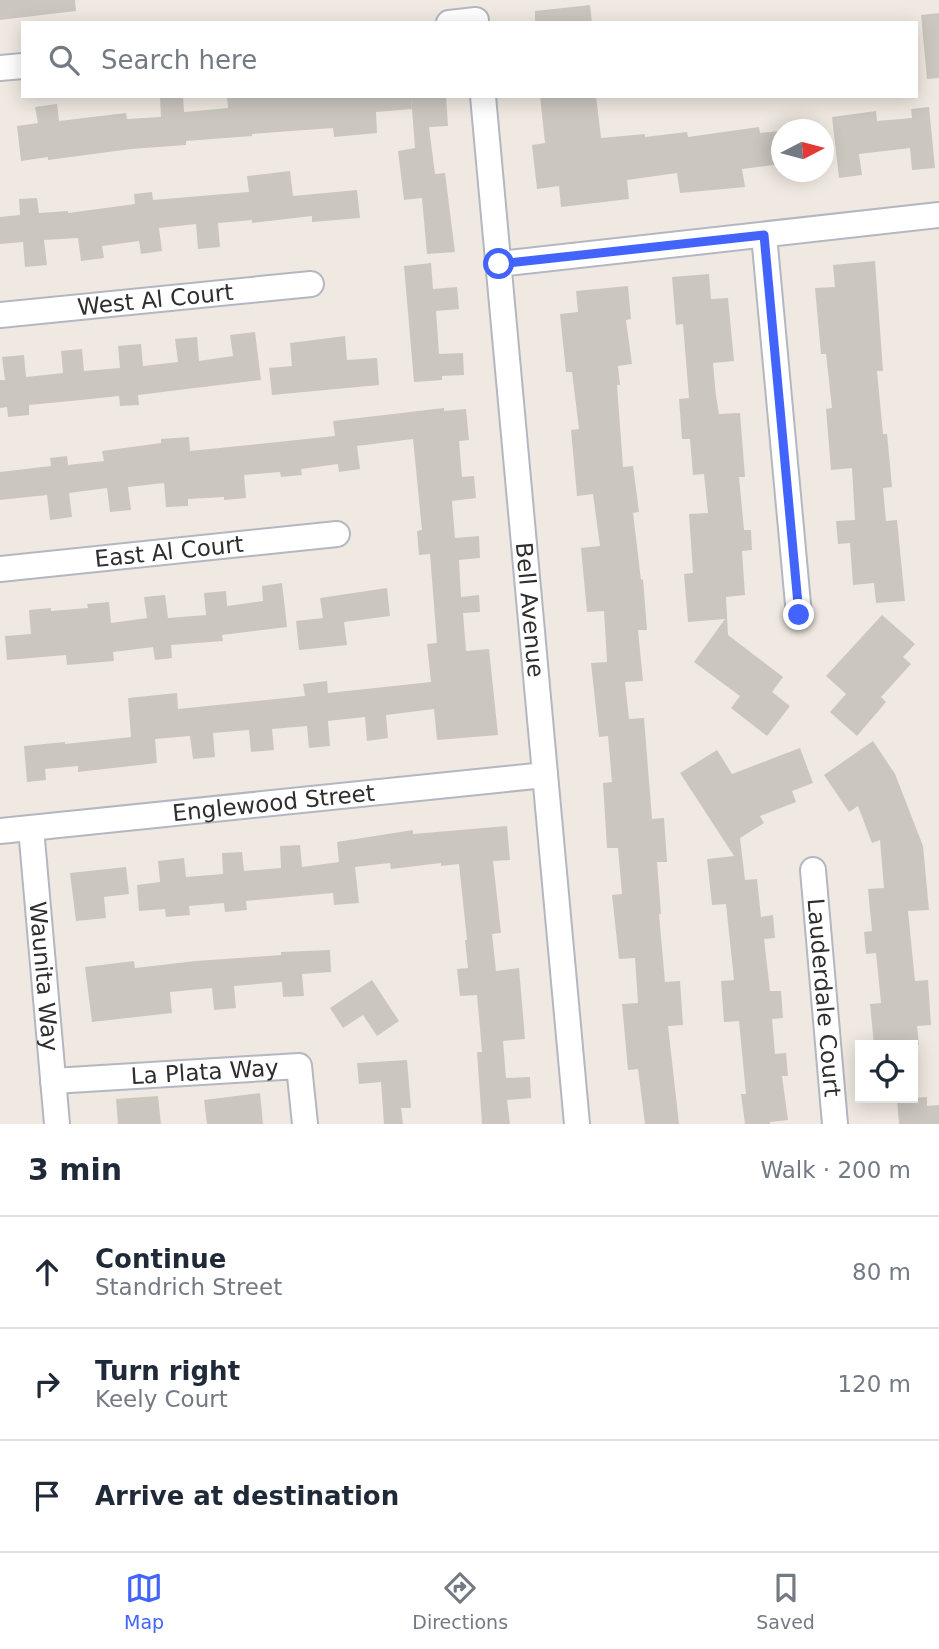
<!DOCTYPE html>
<html lang="en">
<head>
<meta charset="utf-8">
<style>
  body { margin:0; font-family:"DejaVu Sans",sans-serif; background:#f6f6f7; color:#1f2937 }
  .controls { position:absolute; right:21px; bottom:21px; display:grid; overflow:hidden; border-radius:0px; box-shadow:0 4px 18px #0003 }
  .controls button { width:63px; height:63px; display:grid; place-items:center; padding:0; border:0; border-bottom:2px solid #e0e1e3; background:#fff; color:#1f2937; font:35px sans-serif }
  .compass { position:absolute; left:771px; top:119px; width:63px; height:63px; border-radius:50%; background:#fff; box-shadow:0 4px 18px #0003; rotate:84deg }
  .stop { position:absolute; width:21px; height:21px; margin:-16px; border:5px solid #4264fb; border-radius:50%; background:#fff }
  .stop.end { background:#4264fb; border-color:#fff; box-shadow:0 2px 7px #0008 }
  .list { margin:0; padding:0; list-style:none }
  h2 { display:flex; justify-content:space-between; align-items:center; height:91px; margin:0; padding:0 28px; font-size:30px }
  h2 small { font-size:23px; font-weight:400; color:#747a83 }
  .list li { display:grid; grid-template-columns:46px 1fr auto; gap:21px; align-items:center; box-sizing:border-box; height:112px; padding:0 28px; border-top:2px solid #e0e1e3 }
  .list b { display:block; font-size:26px; white-space:nowrap }
  .list p { margin:0; font-size:23px; white-space:nowrap; color:#747a83 }
  .list em { font-size:23px; font-style:normal; color:#747a83 }
  .icon { flex:none; width:38px; height:38px; fill:none; stroke:currentColor; stroke-width:2; stroke-linecap:round; stroke-linejoin:round }
  .map { position:relative; flex:none; width:939px; height:1124px; overflow:hidden }
  .search { position:absolute; background:#fff; box-shadow:0 4px 18px #0003; left:21px; right:21px; top:21px; height:77px; display:flex; align-items:center; gap:18px; box-sizing:border-box; padding:0 24px; border-radius:0px; color:#747a83; font-size:26px }
  .sheet { height:427px; background:#fff }
  nav { display:flex; justify-content:space-around; align-items:center; box-sizing:border-box; height:98px; border-top:2px solid #e0e1e3; background:#fff; font-size:19px; color:#747a83 }
  nav a { display:grid; justify-items:center; gap:4px }
  nav .on { color:#4264fb }
  .map>svg:first-child { display:block }
  .building { fill:#cbc7bf }
  .lines { fill:none; stroke-linecap:round; stroke-linejoin:round }
  .minor-casing { stroke:#b4b7c1; stroke-width:28 }
  .minor { stroke:#fff; stroke-width:24 }
  .route { stroke:#4264fb; stroke-width:9 }
  .labels { text-anchor:middle; stroke-width:5; stroke-linejoin:round; paint-order:stroke }
  .street-label { font-size:23px; fill:#2e2e2e; stroke:#fff }
</style>
</head>
<body>
<div class="map">
<svg width="939" height="1124" viewBox="0 0 939 1124">
  <rect width="100%" height="100%" fill="#efe9e1"/>
  <g class="building">
    <polygon points="0,0 75,0 76,11 0,20"/>
    <polygon points="590,5 592,23 535,23 535,11"/>
    <polygon points="939,13 939,78 927,79 921,15"/>
    <polygon points="183,96 184,112 228,108 227,96 411,96 412,109 376,112 377,133 334,137 333,128 252,134 252,136 186,141 186,145 131,149 48,160 48,157 21,161 17,126 38,123 35,107 57,104 59,121 126,113 127,119 161,117 160,97"/>
    <polygon points="411,96 446,96 448,126 429,127 435,174 445,173 455,252 427,254 422,198 404,200 398,151 415,148"/>
    <polygon points="540,96 596,96 601,138 645,134 645,137 687,132 688,137 759,127 760,133 781,131 781,164 742,169 745,187 680,193 677,173 627,180 629,199 561,207 559,186 537,189 532,145 545,143"/>
    <polygon points="929,107 935,168 912,170 910,148 859,154 862,175 839,178 832,117 876,111 877,121 912,118 911,109"/>
    <polygon points="290,171 293,196 357,190 360,218 312,222 312,216 252,223 252,220 218,223 220,247 198,249 196,224 159,228 162,251 141,254 139,241 102,246 104,258 81,261 78,238 44,240 47,265 25,267 23,242 0,244 0,217 20,215 19,199 37,198 39,213 68,211 68,213 135,204 134,194 152,192 153,200 249,192 247,176"/>
    <polygon points="875,261 883,371 877,371 883,434 887,434 892,487 883,488 886,521 897,520 905,601 876,603 874,583 853,585 850,543 838,544 836,521 855,520 852,468 831,470 826,409 832,408 826,354 821,354 815,288 835,287 833,265"/>
    <polygon points="431,263 433,289 457,287 459,309 436,311 439,354 463,353 464,375 442,376 442,380 414,382 404,266"/>
    <polygon points="709,274 711,299 728,298 734,361 713,363 716,396 719,414 740,413 745,477 739,477 744,530 751,530 752,550 742,551 745,595 726,597 728,635 783,677 772,692 790,706 767,736 731,708 740,696 694,662 725,619 688,622 684,574 693,573 689,514 708,513 704,474 693,475 690,439 682,439 679,399 689,398 683,324 676,325 672,277"/>
    <polygon points="628,286 631,319 626,320 632,364 618,366 620,385 617,385 623,467 633,466 639,512 633,513 641,580 643,579 647,630 638,630 643,681 625,682 629,719 644,718 652,819 664,818 667,862 657,862 661,914 659,914 665,982 680,981 683,1025 668,1026 679,1124 645,1124 638,1069 628,1070 622,1004 638,1003 635,958 619,959 612,895 622,894 618,848 607,848 603,783 612,782 608,736 599,737 591,663 607,662 604,611 587,612 581,548 600,546 593,494 577,496 571,430 579,429 572,372 566,372 560,314 578,312 576,291"/>
    <polygon points="255,332 261,380 138,395 139,405 120,406 119,396 81,400 29,405 29,415 8,417 7,407 0,408 0,380 5,380 2,357 24,355 26,377 63,373 61,351 82,349 84,371 120,368 118,346 141,344 143,366 178,362 175,339 197,337 199,361 233,356 230,335"/>
    <polygon points="345,336 347,360 377,358 379,385 272,395 269,368 292,366 290,343"/>
    <polygon points="444,408 444,411 466,409 469,440 459,441 462,477 474,476 476,498 452,501 455,538 479,536 480,558 459,560 461,597 479,595 480,612 463,613 466,651 489,649 498,735 437,740 434,709 386,715 388,738 367,741 365,717 328,721 330,746 309,748 307,726 272,729 274,750 251,752 249,730 213,733 215,757 193,759 190,736 155,739 157,763 78,772 78,766 45,769 46,780 27,782 24,746 65,742 65,744 131,737 128,698 177,693 178,709 305,696 303,684 327,681 328,693 431,682 427,644 437,643 430,554 419,555 417,531 422,530 413,439 357,446 360,469 339,472 338,464 301,469 302,475 281,477 280,472 244,475 246,498 224,500 224,497 188,499 188,506 166,507 164,483 128,487 131,510 110,512 107,488 69,493 72,517 50,520 47,495 0,500 0,472 51,466 50,458 67,456 68,465 104,461 102,451 161,443 161,439 189,437 190,451 335,436 333,421"/>
    <polygon points="282,583 287,627 222,635 223,641 171,645 172,658 155,660 153,647 113,652 114,661 67,665 66,655 7,660 5,636 31,634 29,610 51,608 51,611 88,608 87,604 109,602 111,623 147,618 144,597 165,595 168,618 206,615 204,593 226,591 227,606 263,601 262,586"/>
    <polygon points="387,588 390,616 344,622 347,645 299,650 296,621 323,618 320,598"/>
    <polygon points="882,615 915,644 903,657 911,664 881,697 886,702 857,736 830,712 846,694 826,676"/>
    <polygon points="873,741 895,774 923,846 929,910 908,911 915,981 928,980 931,1025 917,1026 919,1045 874,1045 870,1004 881,1003 876,953 866,954 864,932 872,931 868,889 884,888 880,840 872,843 858,806 849,812 824,775"/>
    <polygon points="800,748 813,783 792,791 796,802 760,816 764,823 740,838 745,880 757,879 761,917 773,915 775,938 764,939 770,991 781,991 783,1018 772,1019 775,1054 786,1053 788,1076 782,1076 788,1120 770,1122 770,1124 745,1124 741,1094 746,1094 739,1021 724,1022 721,981 734,980 726,904 712,905 707,859 734,856 680,773 717,750 732,774"/>
    <polygon points="507,826 510,860 493,861 501,933 492,934 496,971 519,968 525,1039 503,1041 506,1078 530,1077 531,1098 507,1100 510,1124 482,1124 477,1052 482,1052 477,995 460,996 457,969 468,968 465,940 467,940 459,864 441,866 441,863 391,869 390,863 355,867 359,903 334,905 333,893 246,901 247,910 225,912 224,903 189,906 190,915 166,917 165,909 139,911 137,885 160,882 158,861 184,858 186,877 223,874 222,853 242,852 244,871 281,868 280,846 300,845 302,867 339,862 337,842 413,830 413,834"/>
    <polygon points="126,867 129,894 104,897 106,918 76,921 70,873"/>
    <polygon points="330,950 331,972 302,974 304,996 283,997 282,982 234,986 236,1008 214,1010 212,988 170,992 172,1013 92,1022 85,967 134,961 135,968 196,961 281,955 281,952"/>
    <polygon points="372,980 399,1021 377,1036 363,1015 343,1028 330,1008"/>
    <polygon points="407,1060 411,1108 401,1108 403,1124 384,1124 381,1082 359,1084 357,1063"/>
    <polygon points="260,1093 263,1124 207,1124 204,1100"/>
    <polygon points="158,1096 161,1124 118,1124 116,1099"/>
    <polygon points="927,1097 927,1106 939,1105 939,1124 899,1124 897,1099"/>
  </g>
  <g class="lines">
    <g class="minor-casing">
      <g id="minor">
        <polyline points="449,23 476,20"/>
        <polyline points="0,68 23,66"/>
        <path id="s1" d="M483,96l94,1028"/>
        <polyline points="764,235 799,615"/>
        <polyline points="499,264 939,215"/>
        <path id="s2" d="M0,315l311,-31"/>
        <path id="s3" d="M0,569l337,-35"/>
        <path id="s4" d="M31,828l26,296"/>
        <path id="s5" d="M0,831l545,-56"/>
        <path id="s6" d="M813,870l22,254"/>
        <path id="s7" d="M53,1081l246,-15 6,58"/>
      </g>
    </g>
    <use href="#minor" class="minor"/>
  </g>
  <g class="lines">
    <polyline class="route" points="499,264 764,235 799,615"/>
  </g>
  <g class="labels">
    <g class="street-label">
      <text dy="8" stroke="none"><textPath href="#s2" startOffset="156">West Al Court</textPath></text>
      <text dy="8" stroke="none"><textPath href="#s3" startOffset="170">East Al Court</textPath></text>
      <text dy="8" stroke="none"><textPath href="#s1" startOffset="516">Bell Avenue</textPath></text>
      <text dy="8" stroke="none"><textPath href="#s5" startOffset="275">Englewood Street</textPath></text>
      <text dy="8" stroke="none"><textPath href="#s4" startOffset="149">Waunita Way</textPath></text>
      <text dy="8" stroke="none"><textPath href="#s6" startOffset="128">Lauderdale Court</textPath></text>
      <text dy="8" stroke="none"><textPath href="#s7" startOffset="152">La Plata Way</textPath></text>
    </g>
  </g>
</svg>
<div class="controls">
<button><svg class="icon" aria-label="locate" viewBox="0 0 24 24"><circle cx="12" cy="12" r="6"/><path d="M12 2v4M12 18v4M2 12h4M18 12h4"/></svg></button>
</div>
<svg class="compass" viewBox="-18 -18 36 36"><path d="M0-13l5 13h-10z" fill="#e53935"/><path d="M0 13l5-13h-10z" fill="#747a83"/></svg>
<div class="stop" style="left:499px;top:264px"></div>
<div class="stop end" style="left:799px;top:615px"></div>
<div class="search"><svg class="icon" aria-label="search" viewBox="0 0 24 24"><circle cx="10" cy="10" r="6"/><path d="M15 15l6 6"/></svg>Search here</div>
</div>
<section class="sheet">
<h2>3 min<small>Walk · 200 m</small></h2>
<ul class="list">
<li><svg class="icon" aria-label="ahead" viewBox="0 0 24 24"><path d="M12 20V5M6 11l6-6 6 6"/></svg><div><b>Continue</b><p>Standrich Street</p></div><em>80 m</em></li>
<li><svg class="icon" aria-label="right" viewBox="0 0 24 24"><path d="M7 20v-9h11M14 6l5 5-5 5"/></svg><div><b>Turn right</b><p>Keely Court</p></div><em>120 m</em></li>
<li><svg class="icon" aria-label="arrive" viewBox="0 0 24 24"><path d="M6 21V4h12l-3 4 3 4H6"/></svg><div><b>Arrive at destination</b></div></li>
</ul>
</section>
<nav>
<a class="on"><svg class="icon" aria-label="map" viewBox="0 0 24 24"><path d="M3 6l6-2 6 2 6-2v14l-6 2-6-2-6 2zM9 4v14M15 6v14"/></svg>Map</a>
<a><svg class="icon" aria-label="directions" viewBox="0 0 24 24"><path d="M12 3l9 9-9 9-9-9zM9 14v-3h6M13 9l2 2-2 2"/></svg>Directions</a>
<a><svg class="icon" aria-label="saved" viewBox="0 0 24 24"><path d="M7 4h10v16l-5-4-5 4z"/></svg>Saved</a>
</nav>
</body>
</html>
